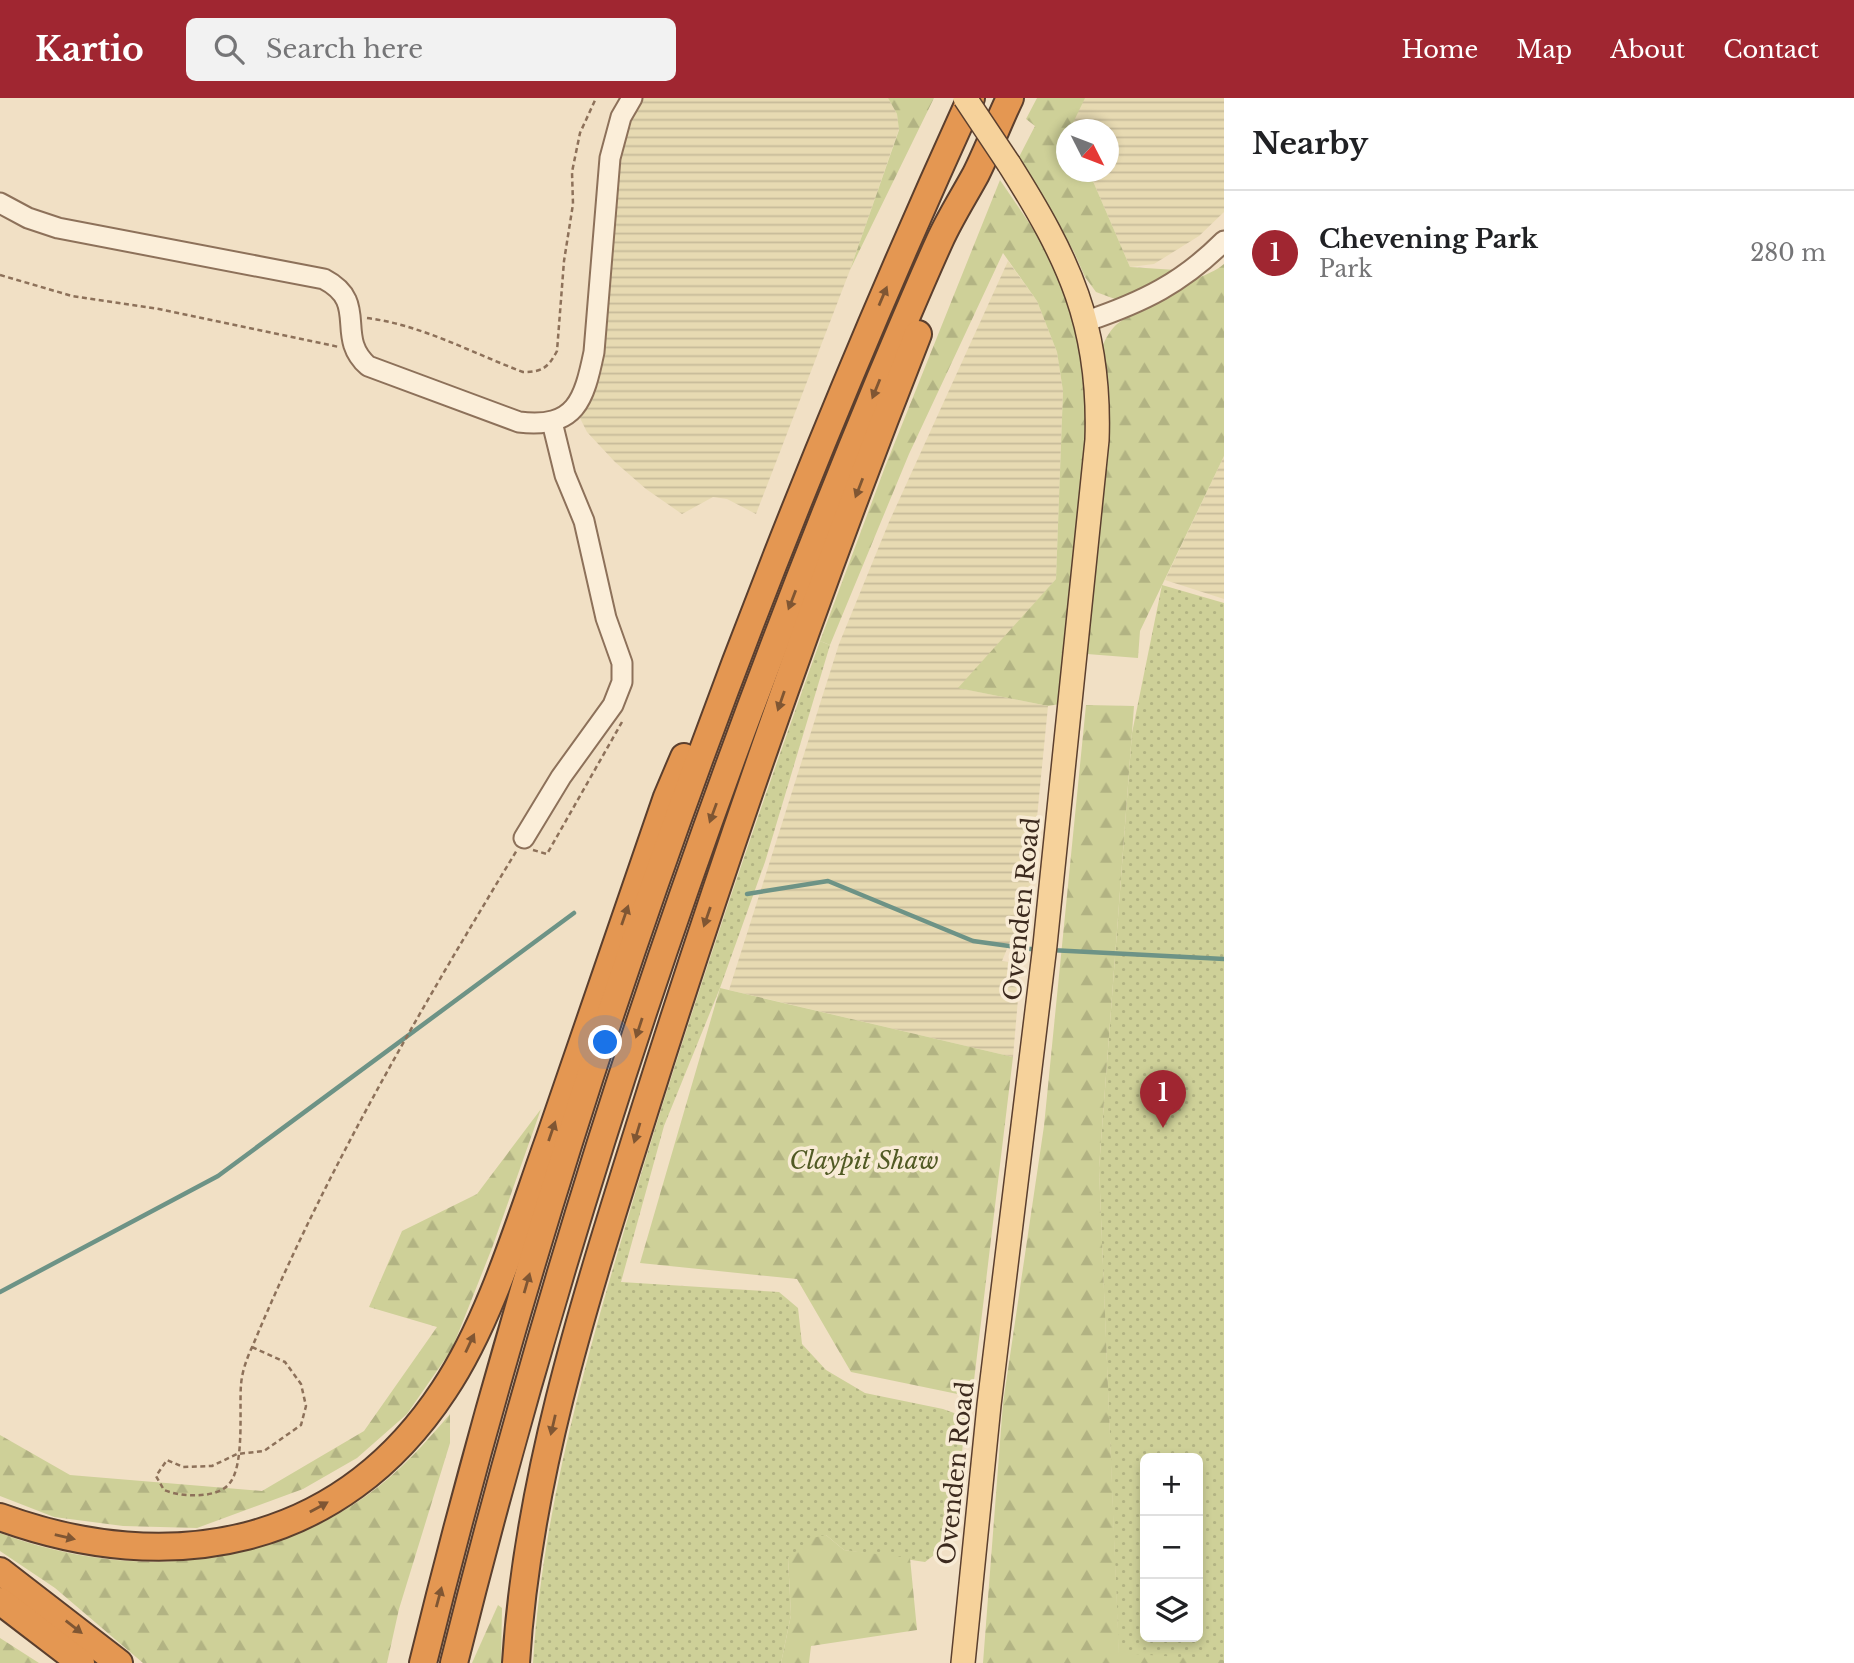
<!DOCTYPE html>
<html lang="en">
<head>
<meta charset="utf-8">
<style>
  body { margin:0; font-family:"Libre Baskerville",serif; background:#f2f2f2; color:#202124 }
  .controls { position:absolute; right:21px; bottom:21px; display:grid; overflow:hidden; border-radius:10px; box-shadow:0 4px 10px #0003 }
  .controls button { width:63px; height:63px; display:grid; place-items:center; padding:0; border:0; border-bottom:2px solid #e0e0e0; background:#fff; color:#202124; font:35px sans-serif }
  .compass { position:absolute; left:1056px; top:21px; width:63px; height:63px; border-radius:50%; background:#fff; box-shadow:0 4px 10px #0003; rotate:132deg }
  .you { position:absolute; left:606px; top:945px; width:24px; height:24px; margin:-18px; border:5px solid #fff; border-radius:50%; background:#1a73e8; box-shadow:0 0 0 10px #1a73e833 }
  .badge { display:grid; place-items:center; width:46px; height:46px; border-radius:50%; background:#a02631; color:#fff; font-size:23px; font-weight:700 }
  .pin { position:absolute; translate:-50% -58px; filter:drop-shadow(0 2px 4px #0008) }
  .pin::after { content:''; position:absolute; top:37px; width:24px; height:21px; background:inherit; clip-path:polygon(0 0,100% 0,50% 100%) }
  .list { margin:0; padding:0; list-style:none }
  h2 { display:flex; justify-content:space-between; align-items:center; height:91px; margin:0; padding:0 28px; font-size:30px }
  h2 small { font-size:23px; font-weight:400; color:#757577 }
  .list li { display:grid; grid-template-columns:46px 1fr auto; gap:21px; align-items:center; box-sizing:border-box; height:126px; padding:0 28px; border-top:2px solid #e0e0e0 }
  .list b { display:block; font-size:26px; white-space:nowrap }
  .list p { margin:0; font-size:23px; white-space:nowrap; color:#757577 }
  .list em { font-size:23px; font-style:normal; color:#757577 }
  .icon { flex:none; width:38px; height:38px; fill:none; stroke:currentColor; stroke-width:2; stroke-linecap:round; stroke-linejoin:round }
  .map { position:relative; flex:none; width:1224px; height:1565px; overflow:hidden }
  header { display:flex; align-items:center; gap:42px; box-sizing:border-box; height:98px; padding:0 35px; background:#a02631; color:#fff }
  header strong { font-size:33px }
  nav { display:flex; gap:38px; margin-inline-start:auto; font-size:24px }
  .search { width:490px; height:63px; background:#f2f2f2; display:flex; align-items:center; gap:18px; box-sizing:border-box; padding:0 24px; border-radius:10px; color:#757577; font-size:26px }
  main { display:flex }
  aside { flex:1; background:#fff }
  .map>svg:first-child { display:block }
  .farmland { fill:url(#farmland-rules) }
  .grass { fill:url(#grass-dots); fill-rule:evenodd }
  .forest { fill:url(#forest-firs) }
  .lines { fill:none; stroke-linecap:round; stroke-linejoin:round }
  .stream { stroke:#6d9386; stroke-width:4.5 }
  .minor-casing { stroke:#8d715a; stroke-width:23 }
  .major-casing { stroke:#5b3f2e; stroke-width:26 }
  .highway-casing { stroke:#5b3f2e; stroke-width:30 }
  .path { stroke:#8d715a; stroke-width:2.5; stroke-dasharray:5 3.5; stroke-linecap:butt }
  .minor { stroke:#fbeed9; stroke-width:19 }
  .major { stroke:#f6d29b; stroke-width:23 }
  .highway { stroke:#e49752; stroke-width:26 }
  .major-bridge-casing { stroke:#5b3f2e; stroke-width:26; stroke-linecap:butt }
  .major-bridge { stroke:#f6d29b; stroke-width:23 }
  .oneway { fill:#7f5633 }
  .labels { text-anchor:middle; stroke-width:7; stroke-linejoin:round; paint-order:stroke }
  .street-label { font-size:24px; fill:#3c2a1e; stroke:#f8ebd5 }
  .park-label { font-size:24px; font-style:italic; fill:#515a24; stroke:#f8ebd5 }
</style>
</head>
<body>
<header>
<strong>Kartio</strong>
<div class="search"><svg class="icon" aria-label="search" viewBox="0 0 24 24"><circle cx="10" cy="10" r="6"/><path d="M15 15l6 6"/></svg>Search here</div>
<nav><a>Home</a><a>Map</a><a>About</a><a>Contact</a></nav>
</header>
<main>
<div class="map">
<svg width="1224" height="1565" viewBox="0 0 1224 1565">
  <defs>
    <pattern id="farmland-rules" width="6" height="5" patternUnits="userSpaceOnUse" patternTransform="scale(1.75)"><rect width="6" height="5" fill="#e7dab2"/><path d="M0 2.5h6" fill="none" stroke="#c7bb99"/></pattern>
    <pattern id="grass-dots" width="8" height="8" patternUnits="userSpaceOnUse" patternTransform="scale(1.75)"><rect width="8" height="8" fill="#ced098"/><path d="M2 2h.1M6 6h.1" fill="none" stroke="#b2b383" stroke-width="1.8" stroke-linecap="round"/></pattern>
    <pattern id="forest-firs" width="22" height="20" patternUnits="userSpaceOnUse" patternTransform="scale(1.75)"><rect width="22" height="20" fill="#ced098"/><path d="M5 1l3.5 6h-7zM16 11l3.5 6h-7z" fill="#b2b383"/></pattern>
  </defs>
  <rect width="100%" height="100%" fill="#f1e0c5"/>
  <g class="farmland">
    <polygon points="639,0 888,0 897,16 899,31 850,172 756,416 727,401 713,399 682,416 646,391 615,364 587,334 580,320 591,297 619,44"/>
    <polygon points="1084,0 1224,0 1224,114 1199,138 1154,166 1130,169 1089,74 1108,74 1108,32 1070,31 1069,29"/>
    <polygon points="1008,163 1037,203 1057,254 1063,293 1056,481 959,590 1048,608 1025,841 1011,841 1002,863 1021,866 1013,959 729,892 839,546 889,424"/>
    <polygon points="1224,358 1224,501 1165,482"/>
  </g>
  <g class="grass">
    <path d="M1162,487l62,18v1060h-105l-20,-495 33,-435zM1145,1360h53v179h-53z"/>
    <path d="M820,543l10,4 -65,217 -45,126 -56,138 -43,156 158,10 19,16 4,36 24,26 39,23 78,16 22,8 -10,122 -30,23 -81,-12 -18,-15 -38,23 3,57 -10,48h-248c10,-158 54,-307 99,-459 57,-189 121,-376 188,-563z"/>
  </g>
  <g class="forest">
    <polygon points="888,0 934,0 850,172 899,32 897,16"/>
    <polygon points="1037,0 1085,0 1070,31 1066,32 1066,74 1089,74 1130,169 1176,172 1123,204 1096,194 1085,179 1074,154 1019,59 1035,28 1026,21"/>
    <polygon points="1000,82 1051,157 1066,190 1083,248 1090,299 1060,606 1048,608 958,590 1056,481 1063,293 1057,254 1037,203 1003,155 909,356 830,547 820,543 885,369"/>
    <path d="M1224,166v192l-84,175 -2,27 -51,-4 15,-307c13,-29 21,-26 47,-40 13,-7 24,-16 37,-23 14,-8 26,-10 38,-20z"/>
    <polygon points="1086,607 1134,608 1099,1070 1119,1555 1224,1562 1224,1565 983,1565 1003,1305 1044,1028"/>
    <polygon points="720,890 1013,959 972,1299 851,1274 797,1181 640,1165"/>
    <polygon points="541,1011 492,1150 452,1251 407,1316 357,1360 303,1391 197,1430 123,1428 54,1419 0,1398 0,1337 70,1377 262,1393 364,1333 437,1229 369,1209 402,1133 477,1096"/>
    <path d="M450,1316v29l-51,166 -12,54h-244l-88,-75 -55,-37v-18c122,46 258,39 366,-37 33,-23 59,-53 84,-82z"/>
    <polygon points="826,1437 844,1452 910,1460 917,1532 811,1548 809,1565 781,1565 791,1517 788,1460 812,1440"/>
    <polygon points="498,1507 502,1510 501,1565 472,1565"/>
    <polygon points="0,1540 39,1565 0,1565"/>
  </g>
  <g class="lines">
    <g class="stream">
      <polyline points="747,796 828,783 973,843 1038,852"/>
      <polyline points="1050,852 1224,861"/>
      <polyline points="0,1194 218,1078 574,815"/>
    </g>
    <g class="minor-casing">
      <g id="minor">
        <path d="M0,105l28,15 30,10 266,51c46,24 10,57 44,87l151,56c57,7 65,-22 75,-70l16,-194 11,-41 11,-19"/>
        <path d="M1087,223c56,-19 95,-38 137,-80"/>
        <polyline points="524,740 561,679 613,607 622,584 622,565 606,520 584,423 565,377 552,324"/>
      </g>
    </g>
    <g class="major-casing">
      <path id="major" d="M963,1565l26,-258 56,-460 52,-505c4,-114 -28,-181 -88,-276"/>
    </g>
    <g class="highway-casing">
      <g id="highway">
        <path d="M0,1419c170,62 340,31 444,-127 47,-70 77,-173 106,-253 40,-113 77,-227 117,-340l17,-40"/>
        <polyline points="0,1473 119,1565"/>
        <polyline points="0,1503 81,1565"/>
        <path d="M423,1565c132,-537 319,-1062 548,-1565"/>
        <path d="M454,1565c109,-438 253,-868 426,-1284 20,-47 39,-93 60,-139 10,-22 24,-44 36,-66 12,-24 22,-51 34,-76"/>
        <path d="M516,1565c12,-192 73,-375 130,-557 82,-260 172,-518 272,-772"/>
      </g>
    </g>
    <g class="path">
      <polyline points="0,177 72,198 159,211 339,249"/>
      <path d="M367,220c55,7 105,35 156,54 19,0 25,-4 34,-21l7,-90 9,-57 -1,-32 8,-39 16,-35"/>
      <polyline points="533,752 547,756 622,624"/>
      <path d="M252,1249l33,15 16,22 5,22 -5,19 -37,26 -27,3 -25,12 -29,1 -16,-7 -11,16 8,14c16,7 53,9 65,-6 16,-18 10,-75 12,-99 1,-14 6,-27 12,-40 72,-173 167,-335 264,-495"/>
    </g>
    <use href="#minor" class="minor"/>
    <use href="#major" class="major"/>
    <use href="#highway" class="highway"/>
    <g class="major-bridge-casing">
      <polyline id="major-bridge" points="965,0 1009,66"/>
    </g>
    <use href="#major-bridge" class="major-bridge"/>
  </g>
  <defs><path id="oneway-solid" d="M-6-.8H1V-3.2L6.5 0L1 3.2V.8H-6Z" transform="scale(1.75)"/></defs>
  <g class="oneway">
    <use href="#oneway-solid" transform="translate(883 198) rotate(-67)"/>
    <use href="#oneway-solid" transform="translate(876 291) rotate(112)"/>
    <use href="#oneway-solid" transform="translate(859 390) rotate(111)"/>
    <use href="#oneway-solid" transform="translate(792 502) rotate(111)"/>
    <use href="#oneway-solid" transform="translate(781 603) rotate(109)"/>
    <use href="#oneway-solid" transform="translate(713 715) rotate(110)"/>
    <use href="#oneway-solid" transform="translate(625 817) rotate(-71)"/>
    <use href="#oneway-solid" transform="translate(707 819) rotate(109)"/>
    <use href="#oneway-solid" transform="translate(639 930) rotate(108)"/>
    <use href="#oneway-solid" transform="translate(552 1033) rotate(-71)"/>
    <use href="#oneway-solid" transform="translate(637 1035) rotate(107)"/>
    <use href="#oneway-solid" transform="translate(527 1185) rotate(-74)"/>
    <use href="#oneway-solid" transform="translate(470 1245) rotate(-65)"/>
    <use href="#oneway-solid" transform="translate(553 1327) rotate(103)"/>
    <use href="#oneway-solid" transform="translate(319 1409) rotate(-29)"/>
    <use href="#oneway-solid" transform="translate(65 1439) rotate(13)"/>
    <use href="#oneway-solid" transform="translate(439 1499) rotate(-75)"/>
    <use href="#oneway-solid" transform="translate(74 1529) rotate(38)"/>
  </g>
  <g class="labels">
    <g class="street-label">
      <text transform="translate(1022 811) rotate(-84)" y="8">Ovenden Road</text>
      <text transform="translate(956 1375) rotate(-84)" y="8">Ovenden Road</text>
    </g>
    <g class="park-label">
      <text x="864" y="1071">Claypit Shaw</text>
    </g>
  </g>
</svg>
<div class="controls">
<button>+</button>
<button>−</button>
<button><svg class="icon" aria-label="layers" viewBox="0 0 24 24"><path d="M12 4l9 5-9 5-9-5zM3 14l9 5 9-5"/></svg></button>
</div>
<svg class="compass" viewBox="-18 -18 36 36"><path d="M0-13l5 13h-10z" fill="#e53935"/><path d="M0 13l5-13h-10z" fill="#757577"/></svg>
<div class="you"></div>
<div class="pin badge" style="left:1163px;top:1030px">1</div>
</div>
<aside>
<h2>Nearby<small></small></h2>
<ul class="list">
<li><span class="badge">1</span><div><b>Chevening Park</b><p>Park</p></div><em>280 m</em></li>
</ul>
</aside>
</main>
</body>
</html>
